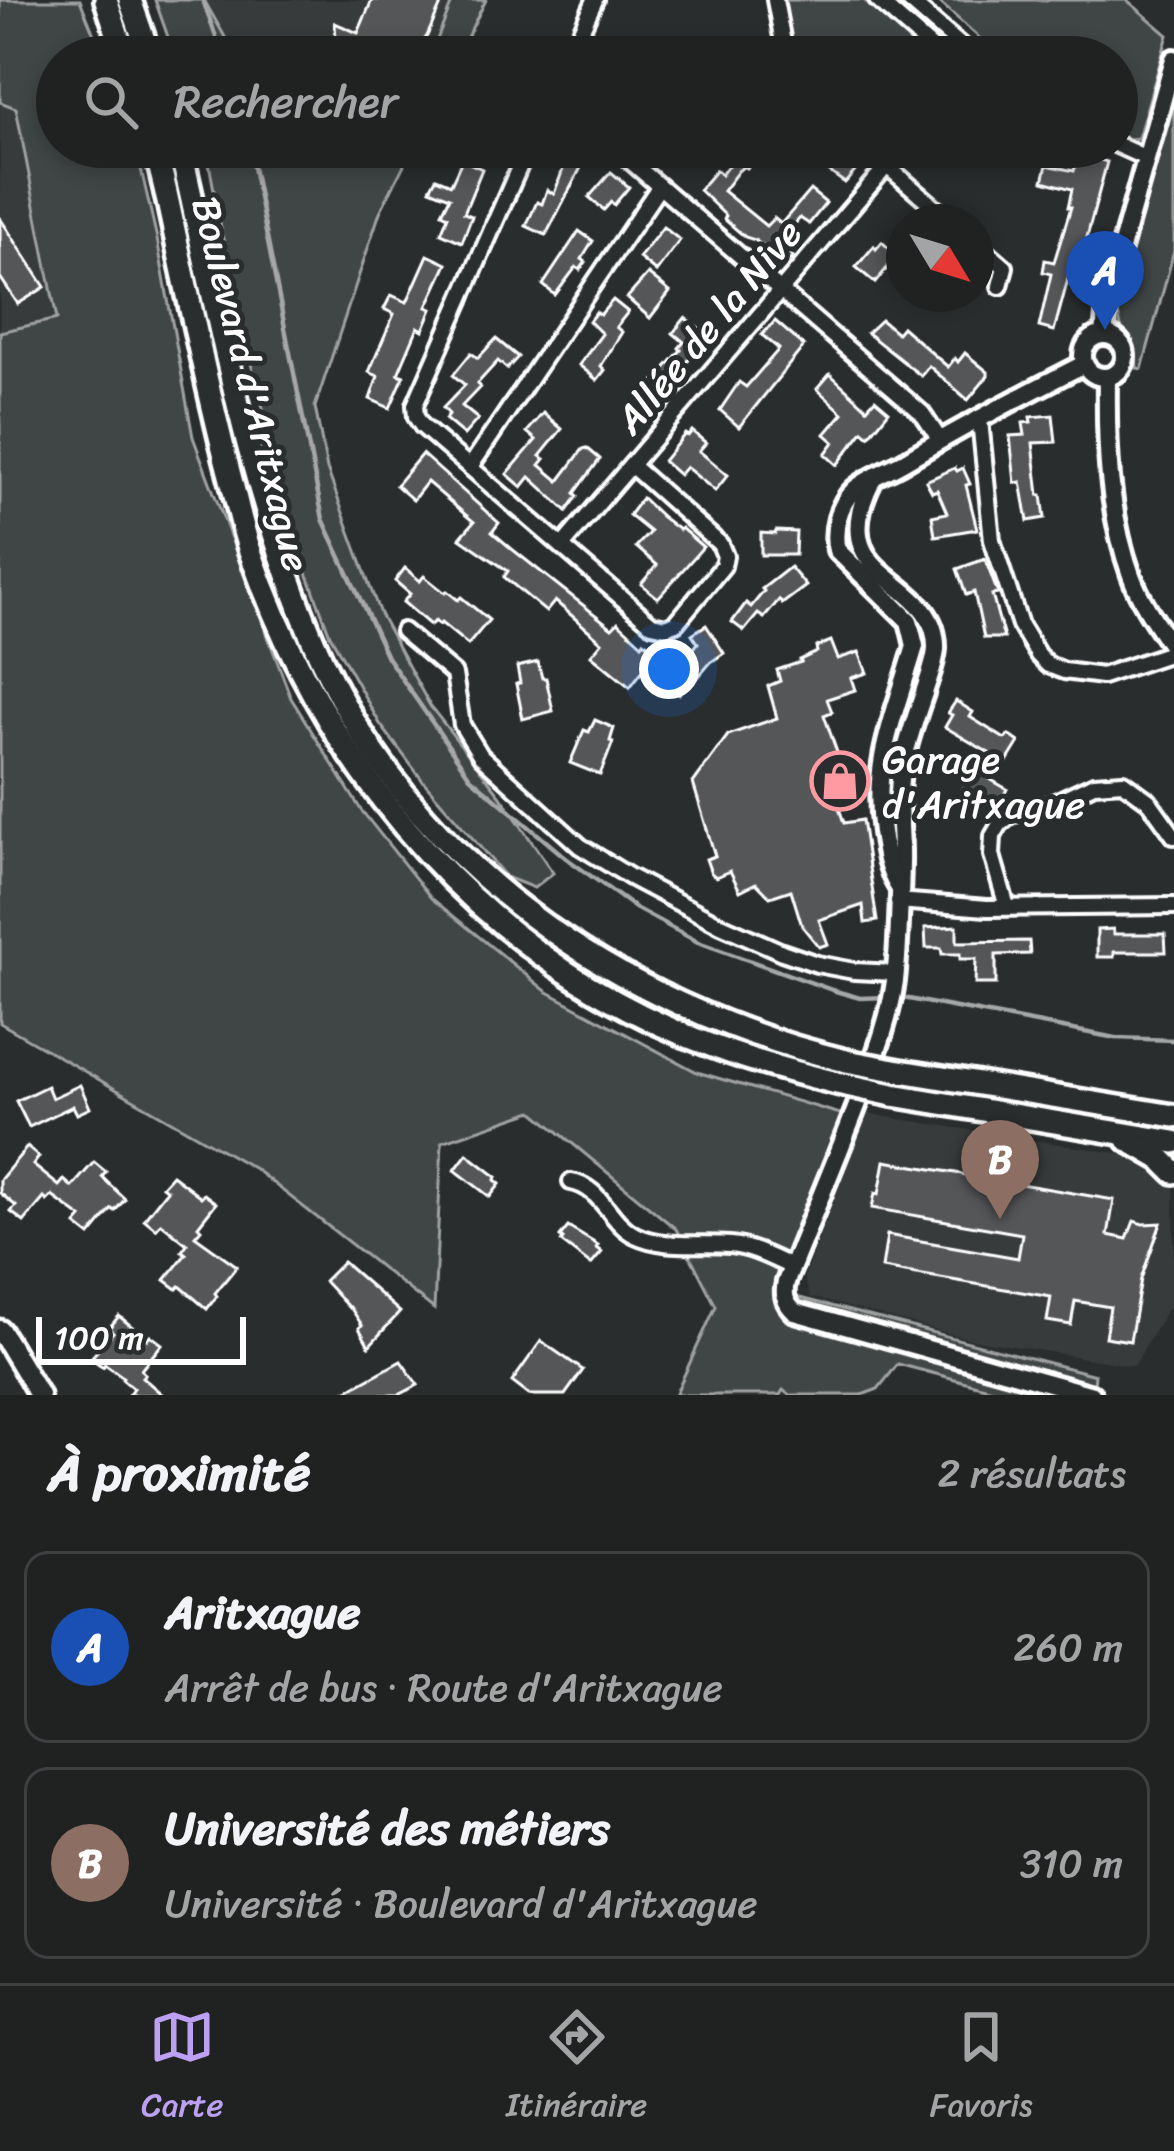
<!DOCTYPE html>
<html lang="fr">
<head>
<meta charset="utf-8">
<style>
  body { margin:0; font-family:Sriracha,sans-serif; background:#282a2a; color:#f1f3f6 }
  .compass { position:absolute; left:886px; top:204px; width:108px; height:108px; border-radius:50%; background:#202222; box-shadow:0 6px 18px #0003; rotate:128deg }
  .scale { position:absolute; left:36px; bottom:30px; width:210px; box-sizing:border-box; padding-left:12px; border:6px solid #fff; border-top:0; font-size:33px; line-height:42px; white-space:nowrap; color:#fff; -webkit-text-stroke:9px #2a2d2e; paint-order:stroke }
  .you { position:absolute; left:669px; top:669px; width:42px; height:42px; margin:-30px; border:9px solid #fff; border-radius:50%; background:#1a73e8; box-shadow:0 0 0 18px #1a73e833 }
  .badge { display:grid; place-items:center; width:78px; height:78px; border-radius:50%; background:#bca0f2; color:#fff; font-size:39px; font-weight:700 }
  .pin { position:absolute; translate:-50% -99px; filter:drop-shadow(0 3px 6px #0008) }
  .pin::after { content:''; position:absolute; top:63px; width:42px; height:36px; background:inherit; clip-path:polygon(0 0,100% 0,50% 100%) }
  .list { margin:0; padding:0; list-style:none }
  h2 { display:flex; justify-content:space-between; align-items:center; height:156px; margin:0; padding:0 48px; font-size:51px }
  h2 small { font-size:39px; font-weight:400; color:#a2a4a5 }
  .list li { display:grid; grid-template-columns:78px 1fr auto; gap:36px; align-items:center; box-sizing:border-box; height:192px; margin:0 24px 24px; padding:0 24px; border:3px solid #3d3f40; border-radius:24px }
  .list b { display:block; font-size:45px; white-space:nowrap }
  .list p { margin:0; font-size:39px; white-space:nowrap; color:#a2a4a5 }
  .list em { font-size:39px; font-style:normal; color:#a2a4a5 }
  .icon { flex:none; width:66px; height:66px; fill:none; stroke:currentColor; stroke-width:2; stroke-linecap:round; stroke-linejoin:round }
  .map { position:relative; flex:none; width:1174px; height:1395px; overflow:hidden }
  .search { position:absolute; background:#202222; box-shadow:0 6px 18px #0003; left:36px; right:36px; top:36px; height:132px; display:flex; align-items:center; gap:30px; box-sizing:border-box; padding:0 42px; border-radius:66px; color:#a2a4a5; font-size:45px }
  .sheet { height:588px; background:#202222 }
  nav { display:flex; justify-content:space-around; align-items:center; box-sizing:border-box; height:168px; border-top:3px solid #3d3f40; background:#202222; font-size:33px; color:#a2a4a5 }
  nav a { display:grid; justify-items:center; gap:6px }
  nav .on { color:#bca0f2 }
  .map>svg:first-child { display:block }
  .built { fill:#373a3b }
  .green { fill:#414445; stroke:#a0a2a2; stroke-width:3 }
  .lines { fill:none; stroke-linecap:round; stroke-linejoin:round }
  .stream { stroke:#a6a7a7; stroke-width:4.5 }
  .building { fill:#555758; stroke:#fff; stroke-width:3 }
  .minor-casing { stroke:#fff; stroke-width:22 }
  .tertiary-casing { stroke:#fff; stroke-width:26 }
  .secondary-casing { stroke:#fff; stroke-width:27 }
  .primary-casing { stroke:#fff; stroke-width:30 }
  .minor { stroke:#2a2d2e; stroke-width:14 }
  .tertiary { stroke:#2a2d2e; stroke-width:16 }
  .secondary { stroke:#2a2d2e; stroke-width:18 }
  .primary { stroke:#2a2d2e; stroke-width:21 }
  .primary-bridge-casing { stroke:#fff; stroke-width:30; stroke-linecap:butt }
  .primary-bridge { stroke:#2a2d2e; stroke-width:21 }
  .labels { text-anchor:middle; stroke-width:10; stroke-linejoin:round; paint-order:stroke }
  .street-label { font-size:39px; fill:#fff; stroke:#2a2d2e }
  .poi-label { font-size:39px; fill:#fff; stroke:#2a2d2e; text-anchor:start }
</style>
</head>
<body>
<div class="map">
<svg width="1174" height="1395" viewBox="0 0 1174 1395">
  <rect width="100%" height="100%" fill="#2a2d2e"/>
  <filter id="ink" filterUnits="userSpaceOnUse"><feTurbulence type="fractalNoise" baseFrequency=".00833" numOctaves="2"/><feDisplacementMap in="SourceGraphic" scale="24" xChannelSelector="R" yChannelSelector="G"/><feConvolveMatrix kernelMatrix="1 2 1 2 8 2 1 2 1" color-interpolation-filters="sRGB"/></filter>
  <g filter="url(#ink)">
    <g class="built">
      <polygon points="204,0 453,0 430,57 246,57 225,37"/>
      <polygon points="0,102 16,108 57,320 0,332"/>
      <polygon points="868,1114 1174,1162 1174,1305 1167,1309 1134,1366 970,1339 810,1297 804,1277"/>
    </g>
    <g class="green">
      <polygon points="0,0 80,0 103,57 57,57 57,147 136,147 157,239 193,437 291,698 361,810 431,898 546,991 697,1072 861,1120 792,1282 796,1297 1095,1375 1093,1395 1015,1395 898,1364 878,1389 862,1395 789,1395 783,1390 780,1395 675,1395 716,1306 676,1229 533,1111 442,1142 434,1309 255,1169 0,1023 0,332 57,319 16,108 0,102"/>
      <polygon points="155,0 204,0 225,37 246,57 175,57"/>
      <polygon points="453,0 486,0 457,57 430,57"/>
      <polygon points="783,0 864,0 929,57 796,57 783,13"/>
      <polygon points="937,0 1127,0 1168,35 1138,138 1129,139 1117,134 1117,57 1001,57"/>
      <polygon points="1174,103 1174,251 1142,369 1137,368 1135,346 1122,332 1118,312 1124,279"/>
      <polygon points="206,147 413,147 380,212 315,407 327,469 380,614 430,706 500,795 553,873 534,888 506,877 423,781 380,724 330,635 287,518 270,434 235,304"/>
    </g>
    <g class="lines">
      <g class="stream">
        <polyline points="203,0 223,57"/>
        <polyline points="249,147 323,519 387,657 470,777 566,858 635,908 698,942 832,990 860,998 887,997"/>
        <polyline points="898,997 1116,1038 1174,1040"/>
      </g>
    </g>
    <g class="building">
      <polygon points="372,0 443,0 427,36 412,57 343,57 336,40 335,23 358,33"/>
      <polygon points="571,147 588,154 546,235 526,226 537,202 542,204 547,190 554,194"/>
      <polygon points="742,147 764,147 747,168 744,166 738,171 723,191 766,226 774,218 781,224 810,190 826,203 809,224 800,218 783,238 794,247 789,253 793,257 787,263 783,263 755,240 745,237 724,219 726,216 699,190 716,170 721,175"/>
      <polygon points="824,147 834,147 858,168 845,183 821,166 823,162 816,157"/>
      <polygon points="1088,156 1107,162 1087,237 1089,238 1086,253 1076,250 1054,331 1039,327 1051,274 1043,272 1045,260 1054,262 1071,207 1068,207 1072,189 1043,181 1047,165 1074,171 1078,157 1087,160"/>
      <polygon points="462,160 482,169 464,213 472,216 462,242 441,233 448,216 442,213 450,197 430,189 436,178 451,184"/>
      <polygon points="611,172 629,187 614,205 611,202 604,210 589,197"/>
      <polygon points="0,218 45,287 18,304 0,277"/>
      <polygon points="663,227 680,240 656,272 639,258"/>
      <polygon points="579,231 593,241 582,259 586,262 580,270 576,267 555,295 543,285"/>
      <polygon points="882,242 897,256 875,283 856,267 874,246 876,249"/>
      <polygon points="428,255 447,264 427,307 432,309 423,330 418,327 398,374 404,376 390,408 370,399 378,376 369,372 394,314 384,309 391,295 407,302"/>
      <polygon points="648,274 670,292 650,318 627,298"/>
      <polygon points="613,300 628,312 616,327 622,332 601,366 605,370 597,380 579,365 602,334 589,321 596,312 600,315"/>
      <polygon points="685,318 709,335 683,367 687,370 643,421 630,409 681,350 679,348 684,342 673,333"/>
      <polygon points="881,320 897,333 902,327 948,367 955,358 958,362 965,353 988,372 988,376 968,400 929,366 921,376 867,333"/>
      <polygon points="775,321 804,346 739,427 720,410 739,382 746,387 779,349 762,335"/>
      <polygon points="496,339 518,357 507,369 498,361 477,384 480,387 462,406 478,419 464,435 445,419 449,414 443,408 465,385 453,375 471,353 478,358"/>
      <polygon points="830,374 867,408 875,399 889,411 869,436 863,431 837,465 825,454 834,442 825,434 843,413 817,389"/>
      <polygon points="543,413 562,429 540,456 545,459 540,465 559,481 583,449 587,448 600,459 575,493 578,496 567,511 530,477 522,487 507,474 536,440 527,432"/>
      <polygon points="1053,415 1056,442 1033,443 1039,495 1042,495 1045,518 1028,521 1021,482 1015,483 1010,436 1025,435 1023,423 1031,422 1030,417"/>
      <polygon points="692,431 706,443 699,451 728,475 715,491 686,467 679,475 663,461 685,434 688,436"/>
      <polygon points="422,454 499,523 492,532 512,549 612,628 618,622 642,644 644,641 657,652 630,687 591,655 602,642 555,601 546,612 504,577 508,571 460,538 474,522 427,482 413,500 396,485"/>
      <polygon points="955,468 957,471 963,468 970,484 966,485 977,529 935,536 932,516 947,513 937,490 932,492 926,481"/>
      <polygon points="642,498 662,517 679,530 681,528 703,547 658,598 641,584 657,565 636,547 650,532 629,515"/>
      <polygon points="776,531 796,532 795,555 761,555 761,533 775,534"/>
      <polygon points="985,559 998,594 992,595 1004,638 984,638 974,592 966,595 957,569"/>
      <polygon points="790,567 806,586 782,604 779,600 764,618 758,614 744,631 732,622 746,603 751,607 764,591 762,589"/>
      <polygon points="405,568 420,581 424,576 445,593 447,591 458,600 461,597 489,620 468,645 441,623 439,625 435,621 430,625 403,602 410,594 395,581"/>
      <polygon points="706,625 724,653 711,662 694,682 691,679 679,694 666,684 698,643 692,634"/>
      <polygon points="831,641 838,659 859,652 867,673 851,678 855,690 827,699 832,712 824,715 849,787 838,805 844,823 862,820 877,921 865,923 863,905 819,920 828,944 819,947 802,926 791,890 770,897 756,883 740,891 730,871 716,877 711,873 706,859 715,856 693,783 728,735 777,718 768,686 780,681 777,670 801,662 800,660 817,652 816,647"/>
      <polygon points="538,662 542,678 546,678 553,711 523,719 516,684 520,683 517,667"/>
      <polygon points="956,701 973,712 970,717 1005,739 1009,735 1019,742 1006,763 945,727 952,715 948,713"/>
      <polygon points="595,720 614,728 610,741 613,742 600,775 570,763 584,730 589,732"/>
      <polygon points="974,770 1007,789 997,808 963,789"/>
      <polygon points="957,926 957,942 1029,941 1030,954 996,955 996,984 975,984 976,959 960,959 960,954 942,954 941,948 926,948 925,928"/>
      <polygon points="1113,929 1113,934 1165,934 1166,952 1114,952 1114,957 1097,957 1097,930"/>
      <polygon points="80,1085 90,1108 77,1114 73,1106 29,1127 16,1101 47,1086 52,1098"/>
      <polygon points="27,1147 39,1157 33,1165 59,1186 64,1180 72,1187 94,1162 106,1172 102,1177 125,1199 115,1211 112,1209 90,1236 76,1225 82,1218 52,1196 47,1201 44,1198 24,1222 11,1212 16,1206 0,1193 0,1180"/>
      <polygon points="467,1154 497,1177 495,1180 500,1184 490,1197 455,1170"/>
      <polygon points="885,1161 1114,1200 1108,1235 1127,1239 1134,1221 1143,1224 1161,1223 1141,1279 1130,1341 1105,1337 1110,1307 1075,1301 1071,1325 1047,1321 1051,1297 882,1268 887,1235 1018,1258 1022,1234 872,1208 875,1193 879,1194"/>
      <polygon points="172,1175 201,1197 204,1194 216,1203 198,1226 201,1229 195,1236 237,1266 215,1293 217,1296 207,1309 180,1286 177,1289 165,1280 186,1254 182,1251 187,1244 161,1223 156,1229 144,1219 167,1190 162,1186"/>
      <polygon points="568,1227 598,1245 596,1248 602,1252 591,1265 561,1242 563,1239 560,1237"/>
      <polygon points="343,1262 400,1312 369,1346 359,1328 362,1325 350,1307 349,1308 324,1281"/>
      <polygon points="119,1316 147,1339 150,1335 162,1344 141,1370 145,1374 142,1377 163,1395 128,1395 133,1388 122,1379 123,1377 105,1364 103,1367 91,1358 113,1332 109,1328"/>
      <polygon points="541,1341 583,1370 565,1395 529,1395 512,1382"/>
      <polygon points="401,1361 418,1385 399,1395 339,1395"/>
    </g>
    <g class="lines">
      <g class="minor-casing">
        <g id="minor">
          <polyline points="775,0 784,48 789,57"/>
          <polyline points="877,0 942,57"/>
          <polyline points="908,0 974,57"/>
          <polyline points="569,57 595,0"/>
          <polyline points="1117,145 1146,158"/>
          <polyline points="528,147 415,405 416,417 422,426 652,624 666,627 676,623 723,566 725,556 720,544 632,466"/>
          <polyline points="614,147 922,413 940,440"/>
          <polyline points="865,147 952,222"/>
          <polyline points="976,242 1005,267 1000,286"/>
          <polyline points="980,420 992,540 1020,625 1038,655 1048,665 1064,671 1102,676 1174,652"/>
          <polyline points="470,467 659,187"/>
          <polyline points="562,546 903,147"/>
          <polyline points="403,631 454,674 462,725 481,756 580,846 630,877 721,925 782,952 817,964 854,971 895,973"/>
          <polyline points="898,901 987,908 1174,906"/>
          <polyline points="1007,907 992,855 993,836 1000,824 1011,815 1051,804 1094,784 1123,782 1149,801 1174,836"/>
          <path d="M571,1182c31,5 38,40 64,53 29,14 64,7 95,10 22,2 42,13 62,22"/>
        </g>
      </g>
      <g class="tertiary-casing">
        <g id="tertiary">
          <polyline points="1104,335 1108,295 1174,59"/>
          <circle cx="1104" cy="356" r="21"/>
          <path d="M1107,377c-1,66 1,135 24,198 10,28 27,51 43,75"/>
          <path d="M872,480c-53,106 66,93 64,169 -1,15 -8,30 -12,44 -9,26 -18,52 -23,79 -5,30 1,61 0,91 -1,38 -2,81 -6,118 -6,43 -23,83 -37,122 -23,60 -48,119 -72,179 -3,13 -1,21 9,30l297,83"/>
          <path d="M898,886c-11,-18 -13,-34 -16,-54 -11,-70 14,-120 33,-186l-6,-25 -72,-71c-5,-19 2,-46 17,-60 13,-12 34,-19 49,-28 59,-35 120,-67 181,-98"/>
        </g>
      </g>
      <g class="secondary-casing">
        <polyline id="secondary" points="0,1330 39,1395"/>
      </g>
      <g class="primary-casing">
        <g id="primary">
          <polyline points="106,0 125,57"/>
          <polyline points="130,0 150,57"/>
          <path d="M154,147c10,31 16,65 23,97 17,80 34,161 55,239 6,24 11,48 19,71 78,223 238,410 464,493 39,15 81,26 122,36"/>
          <path d="M180,147c39,168 67,339 135,498 95,221 303,361 531,416"/>
          <polyline points="900,1071 1174,1116"/>
          <polyline points="893,1095 1174,1142"/>
          <polyline points="1128,1140 1161,1159 1174,1172"/>
        </g>
      </g>
      <use href="#minor" class="minor"/>
      <use href="#tertiary" class="tertiary"/>
      <use href="#secondary" class="secondary"/>
      <use href="#primary" class="primary"/>
      <g class="primary-bridge-casing">
        <g id="primary-bridge">
          <polyline points="846,1061 900,1071"/>
          <polyline points="837,1083 893,1095"/>
        </g>
      </g>
      <use href="#primary-bridge" class="primary-bridge"/>
    </g>
  </g>
  <defs>
    <g id="shop-ring" transform="scale(3)"><circle r="9.5" fill="#2a2d2e" stroke="#ff9aa2" stroke-width="1.5"/><path d="M-5-2.5h2.3a2.7 3.5 0 0 1 5.4 0H5L5.5 6h-11ZM-1.5-2.5h3a1.5 2.3 0 0 0-3 0Z" fill="#ff9aa2"/></g>
  </defs>
  <g fill-rule="evenodd">
    <use href="#shop-ring" x="840" y="781"/>
  </g>
  <g class="labels">
    <g class="street-label">
      <text transform="translate(708 326) rotate(-50)" y="14">Allée de la Nive</text>
      <text transform="translate(252 384) rotate(76)" y="14">Boulevard d'Aritxague</text>
    </g>
    <g class="poi-label">
      <text x="882" y="773">Garage<tspan x="882" dy="45">d'Aritxague</tspan></text>
    </g>
  </g>
</svg>
<svg class="compass" viewBox="-18 -18 36 36"><path d="M0-13l5 13h-10z" fill="#e53935"/><path d="M0 13l5-13h-10z" fill="#a2a4a5"/></svg>
<div class="scale">100 m</div>
<div class="you"></div>
<div class="pin badge" style="left:1105px;top:330px;background:#1a4fb4">A</div>
<div class="pin badge" style="left:1000px;top:1219px;background:#8d6e63">B</div>
<div class="search"><svg class="icon" aria-label="search" viewBox="0 0 24 24"><circle cx="10" cy="10" r="6"/><path d="M15 15l6 6"/></svg>Rechercher</div>
</div>
<section class="sheet">
<h2>À proximité<small>2 résultats</small></h2>
<ul class="list">
<li><span class="badge" style="background:#1a4fb4">A</span><div><b>Aritxague</b><p>Arrêt de bus · Route d'Aritxague</p></div><em>260 m</em></li>
<li><span class="badge" style="background:#8d6e63">B</span><div><b>Université des métiers</b><p>Université · Boulevard d'Aritxague</p></div><em>310 m</em></li>
</ul>
</section>
<nav>
<a class="on"><svg class="icon" aria-label="map" viewBox="0 0 24 24"><path d="M3 6l6-2 6 2 6-2v14l-6 2-6-2-6 2zM9 4v14M15 6v14"/></svg>Carte</a>
<a><svg class="icon" aria-label="directions" viewBox="0 0 24 24"><path d="M12 3l9 9-9 9-9-9zM9 14v-3h6M13 9l2 2-2 2"/></svg>Itinéraire</a>
<a><svg class="icon" aria-label="saved" viewBox="0 0 24 24"><path d="M7 4h10v16l-5-4-5 4z"/></svg>Favoris</a>
</nav>
</body>
</html>
